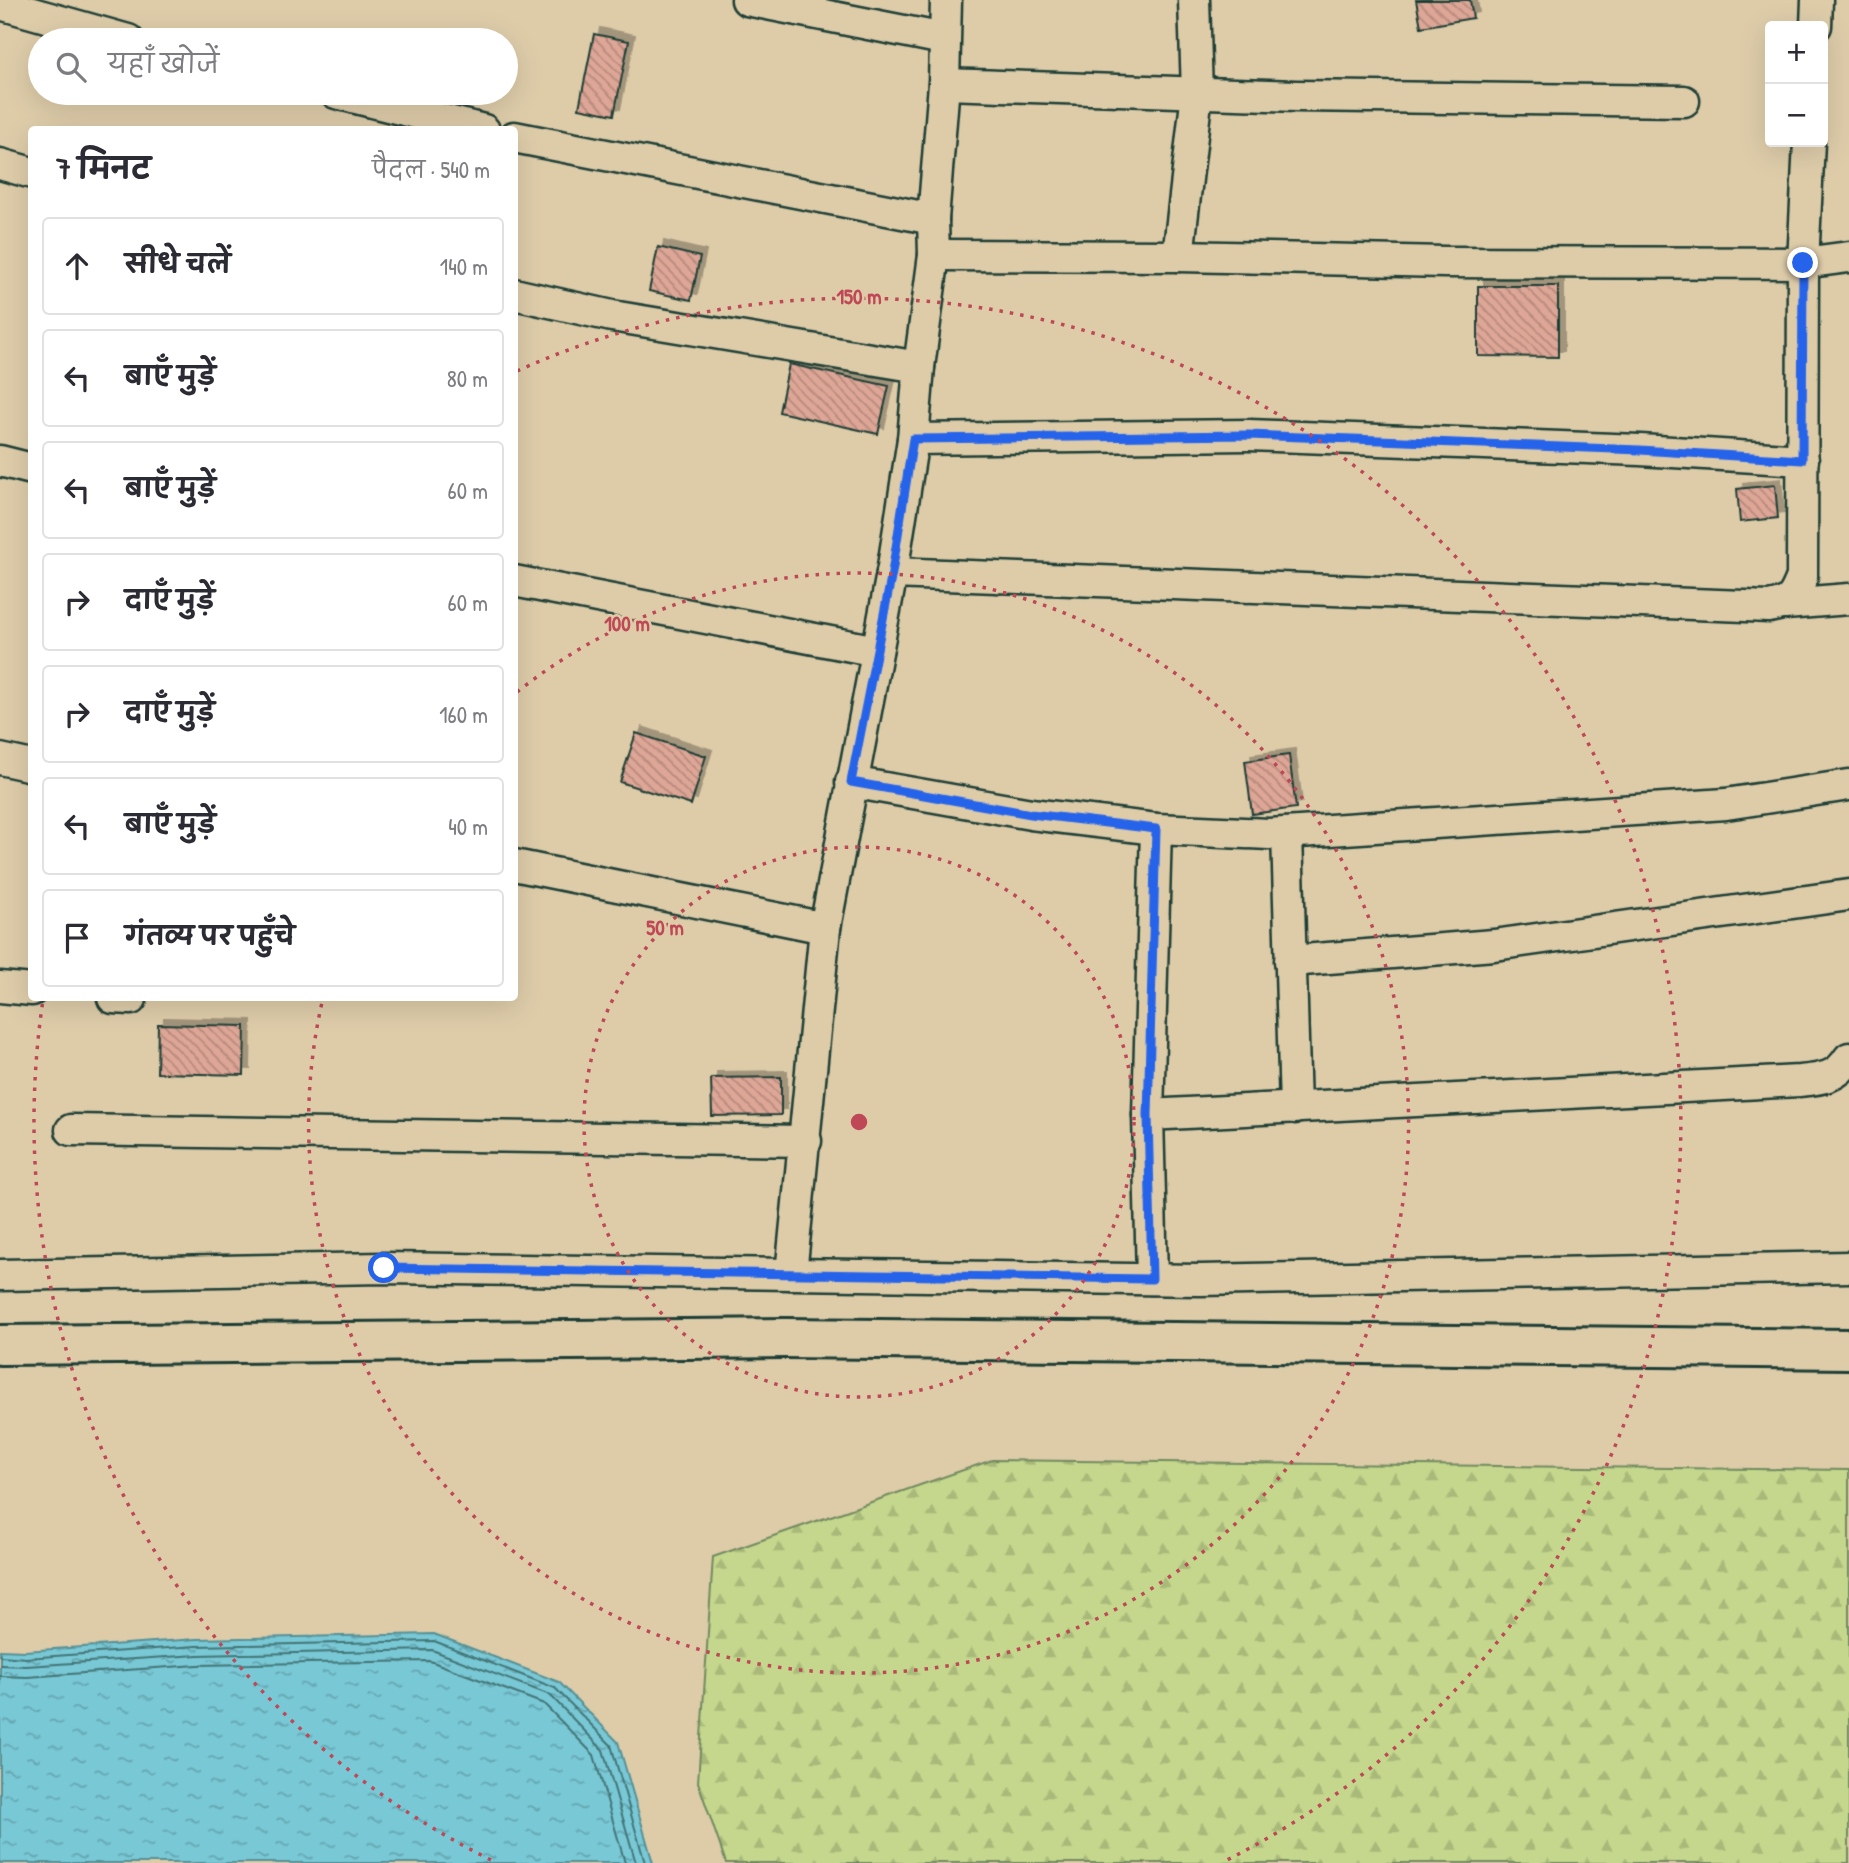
<!DOCTYPE html>
<html lang="hi">
<head>
<meta charset="utf-8">
<style>
  body { margin:0; font-family:"Patrick Hand","Playpen Sans Deva",sans-serif; background:#f2f2f3; color:#2b2b33 }
  .controls { position:absolute; right:21px; top:21px; display:grid; overflow:hidden; border-radius:7px; box-shadow:0 7px 28px #0002 }
  .controls button { width:63px; height:63px; display:grid; place-items:center; padding:0; border:0; border-bottom:2px solid #e1e1e2; background:#fff; color:#2b2b33; font:35px sans-serif }
  .stop { position:absolute; width:21px; height:21px; margin:-16px; border:5px solid #2563eb; border-radius:50%; background:#fff }
  .stop.end { background:#2563eb; border-color:#fff; box-shadow:0 2px 7px #0008 }
  .list { margin:0; padding:0; list-style:none }
  h2 { display:flex; justify-content:space-between; align-items:center; height:91px; margin:0; padding:0 28px; font-size:30px }
  h2 small { font-size:23px; font-weight:400; color:#7c7c81 }
  .list li { display:grid; grid-template-columns:46px 1fr auto; gap:21px; align-items:center; box-sizing:border-box; height:98px; margin:0 14px 14px; padding:0 14px; border:2px solid #e1e1e2; border-radius:7px }
  .list b { display:block; font-size:26px; white-space:nowrap }
  .list em { font-size:23px; font-style:normal; color:#7c7c81 }
  .icon { flex:none; width:38px; height:38px; fill:none; stroke:currentColor; stroke-width:2; stroke-linecap:round; stroke-linejoin:round }
  .map { position:relative; flex:none; width:1849px; height:1863px; overflow:hidden }
  .search { position:absolute; background:#fff; box-shadow:0 7px 28px #0002; left:28px; top:28px; width:490px; height:77px; display:flex; align-items:center; gap:18px; box-sizing:border-box; padding:0 24px; border-radius:38px; color:#7c7c81; font-size:26px }
  .panel { position:absolute; background:#fff; box-shadow:0 7px 28px #0002; left:28px; top:126px; width:490px; height:875px; border-radius:7px }
  .map>svg:first-child { display:block }
  .forest { fill:url(#forest-firs); stroke:#728a60; stroke-width:2 }
  .water { fill:url(#water-ripples); stroke:#559095; stroke-width:2 }
  .lines { fill:none; stroke-linecap:round; stroke-linejoin:round }
  .shore { stroke:#437575; stroke-width:2 }
  .building { fill:url(#building-back-hatch); stroke:#1f3d34; stroke-width:2; filter:url(#shadow) }
  .street-casing { stroke:#1f3d34; stroke-width:35 }
  .secondary-casing { stroke:#1f3d34; stroke-width:44 }
  .street { stroke:#decca9; stroke-width:30 }
  .secondary { stroke:#decca9; stroke-width:38 }
  .route { stroke:#2563eb; stroke-width:9 }
  .ring { fill:none; stroke:#bf4857; stroke-width:3.5; stroke-dasharray:3.5 7 }
  .centre { fill:#bf4857; stroke:#decca9; stroke-width:3.5 }
  .ring-label { font-size:21px; text-anchor:middle; font-weight:bold; fill:#bf4857; stroke:#decca9; stroke-width:5; stroke-linejoin:round; paint-order:stroke }
</style>
</head>
<body>
<div class="map">
<svg width="1849" height="1863" viewBox="0 0 1849 1863">
  <defs>
    <pattern id="forest-firs" width="22" height="20" patternUnits="userSpaceOnUse" patternTransform="scale(1.75)"><rect width="22" height="20" fill="#c4d78c"/><path d="M5 1l3.5 6h-7zM16 11l3.5 6h-7z" fill="#a8b979"/></pattern>
    <pattern id="water-ripples" width="26" height="14" patternUnits="userSpaceOnUse" patternTransform="scale(1.75)"><rect width="26" height="14" fill="#79c8d6"/><path d="M2 4q2-2 4 0t4 0M15 11q2-2 4 0t4 0" fill="none" stroke="#63a4ae"/></pattern>
    <pattern id="building-back-hatch" width="6" height="6" patternUnits="userSpaceOnUse" patternTransform="scale(1.75)"><rect width="6" height="6" fill="#dea696"/><path d="M-1 5l2 2M0 0l6 6M5-1l2 2" fill="none" stroke="#b3887b"/></pattern>
    <filter id="shadow"><feDropShadow dx="6" dy="-6" stdDeviation="0" flood-color="#0004"/></filter>
  </defs>
  <rect width="100%" height="100%" fill="#decca9"/>
  <filter id="ink" filterUnits="userSpaceOnUse"><feTurbulence type="fractalNoise" baseFrequency=".0143" numOctaves="2"/><feDisplacementMap in="SourceGraphic" scale="14" xChannelSelector="R" yChannelSelector="G"/><feConvolveMatrix kernelMatrix="1 2 1 2 8 2 1 2 1" color-interpolation-filters="sRGB"/></filter>
  <g filter="url(#ink)">
    <polygon class="forest" points="992,1460 1849,1470 1849,1863 726,1863 698,1782 713,1557"/>
    <polygon class="water" points="434,1634 559,1682 618,1742 653,1863 0,1863 0,1650 25,1651 197,1639"/>
    <g class="lines">
      <g class="shore">
        <polyline points="0,1656 26,1658 197,1646 434,1641 555,1688 611,1745 645,1863"/>
        <polyline points="0,1665 26,1666 198,1655 432,1650 550,1695 603,1750 636,1863"/>
        <polyline points="0,1676 27,1677 198,1665 430,1661 544,1704 594,1755 625,1863"/>
      </g>
    </g>
    <g class="building">
      <polygon points="1416,0 1470,0 1473,18 1421,27"/>
      <polygon points="594,34 629,41 614,115 579,108"/>
      <polygon points="658,247 700,257 691,300 649,291"/>
      <polygon points="1478,286 1558,286 1558,357 1478,356"/>
      <polygon points="789,364 889,386 878,434 779,412"/>
      <polygon points="1775,485 1778,518 1740,522 1737,489"/>
      <polygon points="636,733 706,756 691,805 620,782"/>
      <polygon points="1289,755 1296,808 1252,814 1245,761"/>
      <polygon points="158,1024 245,1026 244,1075 157,1073"/>
      <polygon points="781,1077 781,1115 712,1116 711,1078"/>
    </g>
    <g class="lines">
      <g class="street-casing">
        <g id="street">
          <polyline points="747,0 944,39"/>
          <polyline points="0,4 128,40"/>
          <polyline points="1816,26 1817,0"/>
          <polyline points="944,84 1296,96 1684,101"/>
          <polyline points="336,93 484,130"/>
          <polyline points="514,137 933,219"/>
          <polyline points="0,164 32,173"/>
          <polyline points="934,255 1178,256 1445,262 1803,263 1849,257"/>
          <polyline points="1178,256 1197,93 1194,0"/>
          <polyline points="514,294 612,316 919,367"/>
          <polyline points="913,439 1249,435 1640,450 1803,460"/>
          <polyline points="0,461 32,469"/>
          <path d="M892,573l877,34c23,-4 25,-10 33,-30l1,-314 6,-121"/>
          <polyline points="514,581 877,651"/>
          <polyline points="1785,604 1849,599"/>
          <polyline points="0,759 32,766"/>
          <polyline points="851,782 1031,814 1156,829 1269,834 1726,804 1849,785"/>
          <polyline points="1287,833 1295,1108"/>
          <polyline points="514,865 825,928"/>
          <polyline points="1290,961 1494,945 1849,895"/>
          <polyline points="0,987 32,990"/>
          <polyline points="113,998 131,999"/>
          <path d="M1148,1115l651,-34c22,-2 38,-3 50,-23"/>
          <polyline points="71,1130 806,1141"/>
          <polyline points="791,1274 825,928 892,573 913,439 919,367 934,255 933,219 944,84 946,0"/>
          <polyline points="0,1275 384,1268 1200,1280 1849,1267"/>
          <polyline points="1152,1279 1148,1115 1156,829"/>
        </g>
      </g>
      <g class="secondary-casing">
        <polyline id="secondary" points="0,1345 785,1338 1849,1349"/>
      </g>
      <use href="#street" class="street"/>
      <use href="#secondary" class="secondary"/>
    </g>
  </g>
  <g class="lines" filter="url(#ink)">
    <polyline class="route" points="384,1268 1152,1279 1148,1115 1156,829 1031,814 851,782 892,573 913,439 1249,435 1640,450 1802,460 1803,263"/>
  </g>
  <g class="ring">
    <circle cx="859" cy="1122" r="275"/>
    <path d="M517 692A550 550 0 1 1 323 998"/>
    <path d="M491 1860A825 825 0 0 1 43 1000M517 371A825 825 0 0 1 1227 1860"/>
  </g>
  <circle cx="859" cy="1122" r="10" class="centre"/>
  <g class="ring-label">
    <text x="859" y="304">150 m</text>
    <text x="627" y="631">100 m</text>
    <text x="665" y="935">50 m</text>
  </g>
</svg>
<div class="controls">
<button>+</button>
<button>−</button>
</div>
<div class="stop" style="left:384px;top:1268px"></div>
<div class="stop end" style="left:1803px;top:263px"></div>
<div class="search"><svg class="icon" aria-label="search" viewBox="0 0 24 24"><circle cx="10" cy="10" r="6"/><path d="M15 15l6 6"/></svg>यहाँ खोजें</div>
<section class="panel">
<h2>7 मिनट<small>पैदल · 540 m</small></h2>
<ul class="list">
<li><svg class="icon" aria-label="ahead" viewBox="0 0 24 24"><path d="M12 20V5M6 11l6-6 6 6"/></svg><div><b>सीधे चलें</b></div><em>140 m</em></li>
<li><svg class="icon" aria-label="left" viewBox="0 0 24 24"><path d="M17 20v-9H6M10 6l-5 5 5 5"/></svg><div><b>बाएँ मुड़ें</b></div><em>80 m</em></li>
<li><svg class="icon" aria-label="left" viewBox="0 0 24 24"><path d="M17 20v-9H6M10 6l-5 5 5 5"/></svg><div><b>बाएँ मुड़ें</b></div><em>60 m</em></li>
<li><svg class="icon" aria-label="right" viewBox="0 0 24 24"><path d="M7 20v-9h11M14 6l5 5-5 5"/></svg><div><b>दाएँ मुड़ें</b></div><em>60 m</em></li>
<li><svg class="icon" aria-label="right" viewBox="0 0 24 24"><path d="M7 20v-9h11M14 6l5 5-5 5"/></svg><div><b>दाएँ मुड़ें</b></div><em>160 m</em></li>
<li><svg class="icon" aria-label="left" viewBox="0 0 24 24"><path d="M17 20v-9H6M10 6l-5 5 5 5"/></svg><div><b>बाएँ मुड़ें</b></div><em>40 m</em></li>
<li><svg class="icon" aria-label="arrive" viewBox="0 0 24 24"><path d="M6 21V4h12l-3 4 3 4H6"/></svg><div><b>गंतव्य पर पहुँचे</b></div></li>
</ul>
</section>
</div>
</body>
</html>
